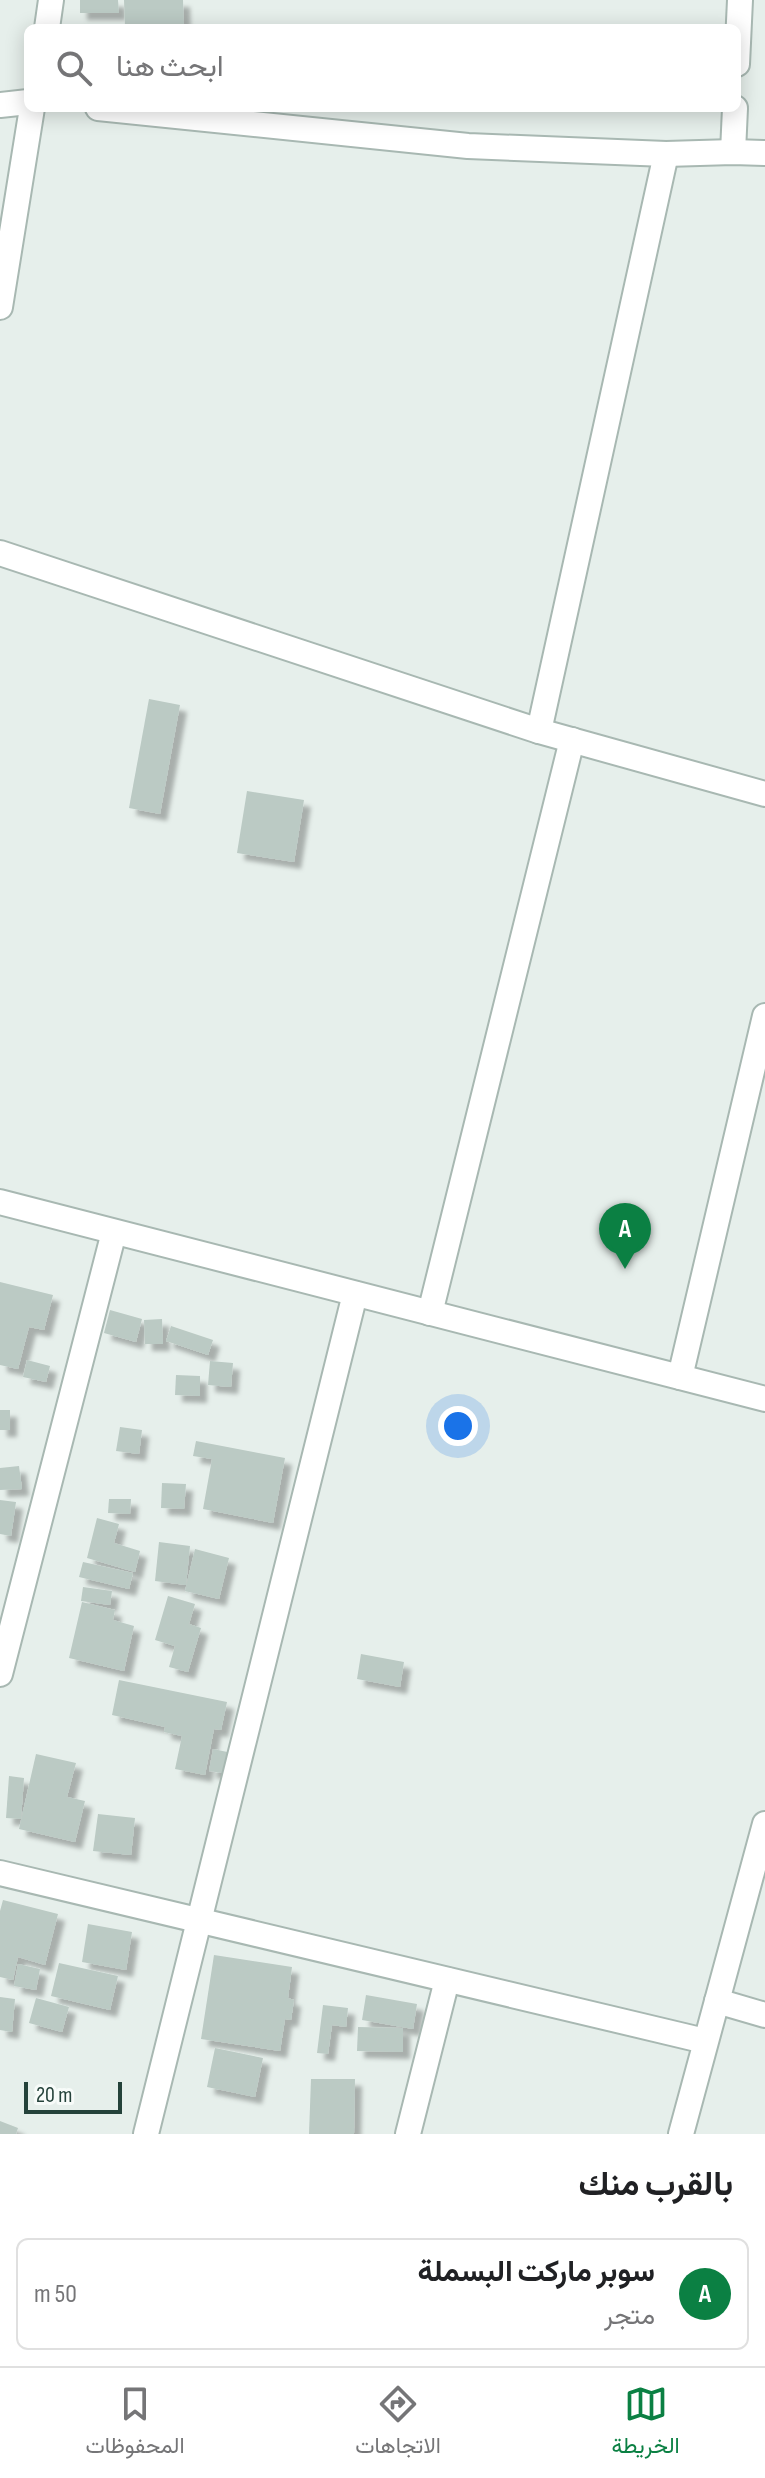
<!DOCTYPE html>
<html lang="ar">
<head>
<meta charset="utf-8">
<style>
  body { margin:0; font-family:"Sofia Sans Condensed",Vazirmatn,sans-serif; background:#f2f2f2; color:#202124; direction:rtl }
  .scale { position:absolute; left:24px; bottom:20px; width:98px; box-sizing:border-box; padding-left:8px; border:4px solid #24423a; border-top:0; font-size:22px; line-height:28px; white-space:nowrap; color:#24423a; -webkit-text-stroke:6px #f7fbf9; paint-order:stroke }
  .you { position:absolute; left:458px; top:1426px; width:28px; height:28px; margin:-20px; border:6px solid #fff; border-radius:50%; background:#1a73e8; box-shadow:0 0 0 12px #1a73e833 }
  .badge { display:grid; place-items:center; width:52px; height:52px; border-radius:50%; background:#0b8043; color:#fff; font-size:26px; font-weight:700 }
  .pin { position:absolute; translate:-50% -66px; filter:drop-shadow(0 2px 4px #0008) }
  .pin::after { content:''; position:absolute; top:42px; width:28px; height:24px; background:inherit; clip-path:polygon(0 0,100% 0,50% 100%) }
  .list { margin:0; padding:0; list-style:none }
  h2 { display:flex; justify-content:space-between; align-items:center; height:104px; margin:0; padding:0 32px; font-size:34px }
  h2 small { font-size:26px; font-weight:400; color:#757577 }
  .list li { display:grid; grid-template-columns:52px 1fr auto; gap:24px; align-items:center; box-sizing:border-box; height:112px; margin:0 16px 16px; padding:0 16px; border:2px solid #e0e0e0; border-radius:12px }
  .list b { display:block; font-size:30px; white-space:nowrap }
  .list p { margin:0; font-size:26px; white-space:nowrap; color:#757577 }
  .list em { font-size:26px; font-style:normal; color:#757577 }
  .icon { flex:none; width:44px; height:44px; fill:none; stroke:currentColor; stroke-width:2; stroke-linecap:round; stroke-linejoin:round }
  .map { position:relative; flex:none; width:765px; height:2134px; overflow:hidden; direction:ltr }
  .search { position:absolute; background:#fff; box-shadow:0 4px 20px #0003; left:24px; right:24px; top:24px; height:88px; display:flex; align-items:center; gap:20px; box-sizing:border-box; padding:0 28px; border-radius:12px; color:#757577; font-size:30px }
  .sheet { height:232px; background:#fff }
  nav { display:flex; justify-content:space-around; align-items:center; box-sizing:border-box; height:112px; border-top:2px solid #e0e0e0; background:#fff; font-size:22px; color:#757577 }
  nav a { display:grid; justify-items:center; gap:4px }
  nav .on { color:#0b8043 }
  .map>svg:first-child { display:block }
  .building { fill:#bbcac4; filter:url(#shadow) }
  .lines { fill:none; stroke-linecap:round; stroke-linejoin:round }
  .minor-casing { stroke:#a8b8b2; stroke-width:28 }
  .minor { stroke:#fff; stroke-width:24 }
</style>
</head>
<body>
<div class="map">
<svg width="765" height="2134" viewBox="0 0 765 2134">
  <defs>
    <filter id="shadow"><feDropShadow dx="7" dy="7" stdDeviation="2" flood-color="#0004"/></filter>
  </defs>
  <rect width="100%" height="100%" fill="#e6efeb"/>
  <g class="building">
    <polygon points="80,0 118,0 119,13 80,13"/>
    <polygon points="124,0 183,0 184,28 125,28"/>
    <polygon points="149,699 180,705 160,814 129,808"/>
    <polygon points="247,791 304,800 294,862 237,853"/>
    <polygon points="0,1282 53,1295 44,1330 29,1327 18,1369 0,1365"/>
    <polygon points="110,1310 142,1319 136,1342 104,1333"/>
    <polygon points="162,1319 163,1344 145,1344 144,1320"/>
    <polygon points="171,1326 213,1340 208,1355 166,1341"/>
    <polygon points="27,1360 50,1366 46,1382 23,1377"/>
    <polygon points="210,1361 233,1363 231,1387 208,1385"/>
    <polygon points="176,1375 200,1376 200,1396 175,1395"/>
    <rect x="0" y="1410" width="10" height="20"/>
    <polygon points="120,1427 142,1430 139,1454 116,1451"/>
    <polygon points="196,1441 285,1458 273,1523 203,1509 212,1459 193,1456"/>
    <polygon points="19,1466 22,1489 0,1490 0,1468"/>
    <polygon points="162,1483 186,1484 184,1509 161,1508"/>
    <polygon points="109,1499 131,1499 130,1514 108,1513"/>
    <polygon points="0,1500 16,1502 11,1536 0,1534"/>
    <polygon points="97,1518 119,1524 114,1543 140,1551 135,1572 87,1558"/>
    <polygon points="159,1542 190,1546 186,1585 155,1581"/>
    <polygon points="195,1549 229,1558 219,1599 185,1591"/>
    <polygon points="83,1562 133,1573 129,1589 79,1577"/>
    <polygon points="83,1587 112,1591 110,1605 81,1601"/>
    <polygon points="168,1596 195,1604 189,1624 201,1628 188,1672 169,1667 175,1646 155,1640"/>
    <polygon points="82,1602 115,1610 113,1620 134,1626 124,1671 69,1658"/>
    <polygon points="361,1654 404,1662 400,1687 357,1679"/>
    <polygon points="119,1680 227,1702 221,1730 214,1729 205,1775 175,1769 182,1736 164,1732 165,1727 112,1715"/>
    <polygon points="213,1749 232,1753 229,1774 209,1771"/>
    <polygon points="36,1754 76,1763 67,1797 85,1801 75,1842 19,1829"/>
    <polygon points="9,1776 24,1778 21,1819 6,1818"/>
    <polygon points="98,1814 135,1818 131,1855 93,1851"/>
    <polygon points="3,1900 58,1914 45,1965 18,1957 13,1980 0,1977 0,1911"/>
    <polygon points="88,1924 132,1932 126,1970 82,1962"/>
    <polygon points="214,1955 292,1967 288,1998 294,2000 291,2020 285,2019 280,2051 201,2039"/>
    <polygon points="59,1963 118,1976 110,2010 51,1996"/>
    <polygon points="18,1964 40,1969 36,1990 14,1986"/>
    <polygon points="366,1995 417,2004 413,2029 362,2020"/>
    <polygon points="0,1997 15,1999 12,2032 0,2030"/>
    <polygon points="36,1998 69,2007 62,2032 29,2023"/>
    <polygon points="323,2005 348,2008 346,2027 332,2025 328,2054 317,2053"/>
    <polygon points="358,2027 403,2028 403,2052 357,2051"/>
    <polygon points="215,2048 263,2058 255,2097 207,2087"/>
    <polygon points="311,2079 355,2079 354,2134 309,2134"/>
    <polygon points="0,2121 18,2128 16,2134 0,2134"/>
  </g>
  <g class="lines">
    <g class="minor-casing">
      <g id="minor">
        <polyline points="47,28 51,0"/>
        <polyline points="737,64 740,0"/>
        <polyline points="0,105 28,102"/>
        <polyline points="98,108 468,146 666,154 733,152 765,153"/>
        <polyline points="733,152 735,108"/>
        <polyline points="0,307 32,108"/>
        <polyline points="0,553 539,731 765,794"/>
        <polyline points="539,731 666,154"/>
        <polyline points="0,1202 765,1399"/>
        <polyline points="430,1313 572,740"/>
        <polyline points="680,1377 765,1016"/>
        <polyline points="0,1674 114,1232"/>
        <polyline points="0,1873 705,2041"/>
        <polyline points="717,2001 765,2015"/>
        <polyline points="146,2134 355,1294"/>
        <polyline points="408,2134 447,1980"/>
        <polyline points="681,2134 765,1824"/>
      </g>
    </g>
    <use href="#minor" class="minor"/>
  </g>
</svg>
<div class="scale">20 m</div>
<div class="you"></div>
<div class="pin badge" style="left:625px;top:1269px">A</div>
<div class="search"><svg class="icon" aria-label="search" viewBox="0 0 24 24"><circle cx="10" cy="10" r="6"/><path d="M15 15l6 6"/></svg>ابحث هنا</div>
</div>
<section class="sheet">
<h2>بالقرب منك<small></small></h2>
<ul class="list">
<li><span class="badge">A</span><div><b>سوبر ماركت البسملة</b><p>متجر</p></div><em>50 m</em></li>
</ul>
</section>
<nav>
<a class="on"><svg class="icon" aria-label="map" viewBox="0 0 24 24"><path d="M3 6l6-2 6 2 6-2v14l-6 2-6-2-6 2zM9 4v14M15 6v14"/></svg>الخريطة</a>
<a><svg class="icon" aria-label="directions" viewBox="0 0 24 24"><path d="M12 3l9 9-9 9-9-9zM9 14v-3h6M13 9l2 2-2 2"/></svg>الاتجاهات</a>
<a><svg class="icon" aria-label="saved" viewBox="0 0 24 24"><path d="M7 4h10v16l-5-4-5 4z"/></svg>المحفوظات</a>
</nav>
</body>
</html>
